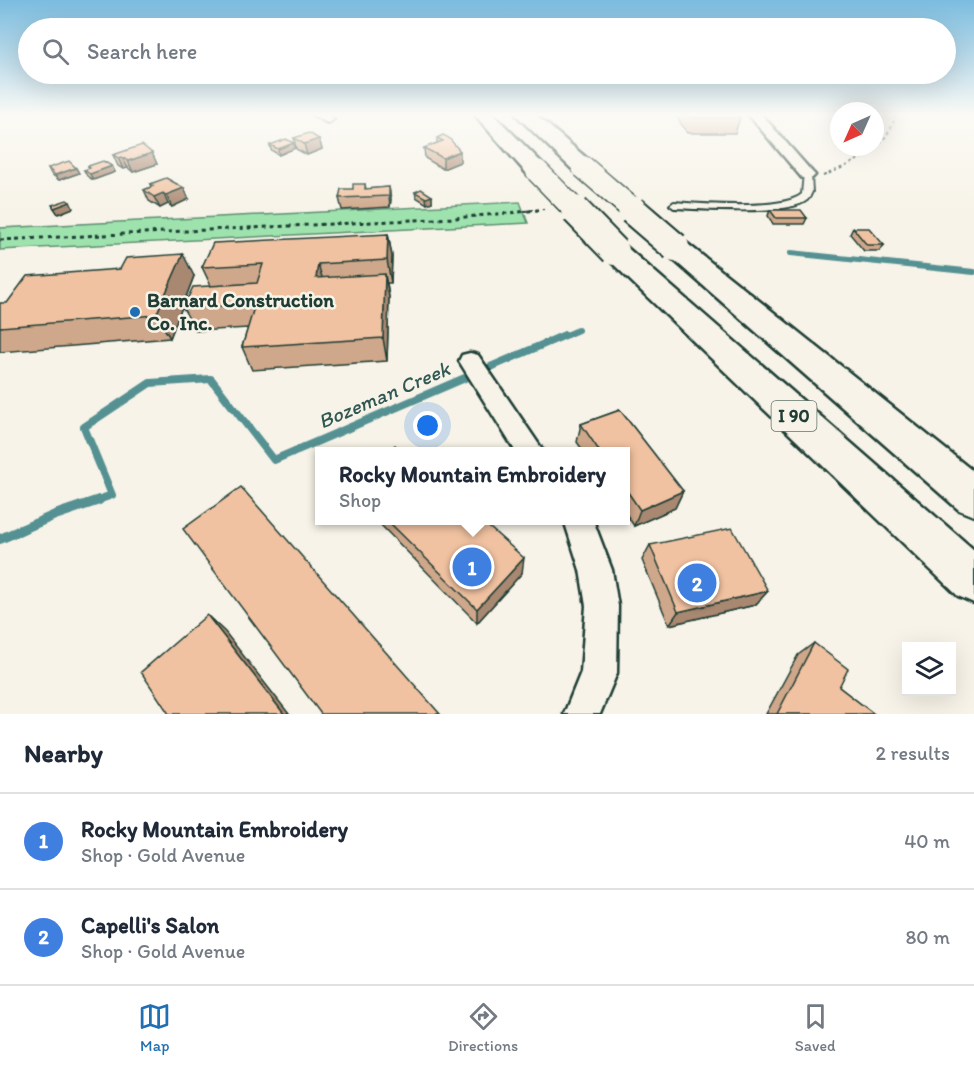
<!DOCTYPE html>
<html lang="en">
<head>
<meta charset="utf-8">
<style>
  body { margin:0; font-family:Itim,sans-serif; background:#f6f6f7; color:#1f2937 }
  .controls { position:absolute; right:18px; bottom:18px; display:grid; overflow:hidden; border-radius:0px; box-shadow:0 6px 24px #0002 }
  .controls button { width:54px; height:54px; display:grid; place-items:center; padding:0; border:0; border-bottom:2px solid #e0e1e3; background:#fff; color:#1f2937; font:30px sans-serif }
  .compass { position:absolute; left:830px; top:102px; width:54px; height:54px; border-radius:50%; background:#fff; box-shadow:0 6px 24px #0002; rotate:225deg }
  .you { position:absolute; left:428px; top:426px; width:21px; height:21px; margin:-15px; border:4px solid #fff; border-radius:50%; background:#1a73e8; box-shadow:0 0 0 9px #1a73e833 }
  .badge { display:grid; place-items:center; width:39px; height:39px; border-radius:50%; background:#1f6fb2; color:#fff; font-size:20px; font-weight:700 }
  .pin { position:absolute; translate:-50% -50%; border:3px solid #fff; box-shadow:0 2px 6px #0006 }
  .popup { position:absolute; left:315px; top:447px; width:315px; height:78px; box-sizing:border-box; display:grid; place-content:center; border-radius:0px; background:#fff; filter:drop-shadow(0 2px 4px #0005); font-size:20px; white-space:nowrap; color:#747a83 }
  .popup b { font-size:22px; color:#1f2937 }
  .popup::after { content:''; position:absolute; left:50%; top:100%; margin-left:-12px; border:12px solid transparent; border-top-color:#fff }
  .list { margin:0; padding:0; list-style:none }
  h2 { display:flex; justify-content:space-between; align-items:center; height:78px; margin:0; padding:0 24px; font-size:26px }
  h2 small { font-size:20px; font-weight:400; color:#747a83 }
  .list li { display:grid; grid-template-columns:39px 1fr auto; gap:18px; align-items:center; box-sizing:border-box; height:96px; padding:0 24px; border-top:2px solid #e0e1e3 }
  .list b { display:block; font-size:22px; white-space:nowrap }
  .list p { margin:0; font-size:20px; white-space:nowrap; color:#747a83 }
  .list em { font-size:20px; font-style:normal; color:#747a83 }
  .icon { flex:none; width:33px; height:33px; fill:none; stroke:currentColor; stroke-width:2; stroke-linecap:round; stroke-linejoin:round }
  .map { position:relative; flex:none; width:974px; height:714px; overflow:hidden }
  .search { position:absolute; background:#fff; box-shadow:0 6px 24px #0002; left:18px; right:18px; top:18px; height:66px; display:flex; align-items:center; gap:15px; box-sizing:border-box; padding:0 21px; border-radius:33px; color:#747a83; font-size:22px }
  .sheet { height:270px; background:#fff }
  nav { display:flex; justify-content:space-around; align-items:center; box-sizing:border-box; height:84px; border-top:2px solid #e0e1e3; background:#fff; font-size:16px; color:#747a83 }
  nav a { display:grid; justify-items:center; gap:3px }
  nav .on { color:#1f6fb2 }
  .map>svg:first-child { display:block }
  .green { fill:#9ee3ae; stroke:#5e9071; stroke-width:1.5 }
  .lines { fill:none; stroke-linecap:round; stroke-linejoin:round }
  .stream-far2 { stroke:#549192; stroke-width:6 }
  .stream-far1 { stroke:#549192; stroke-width:8 }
  .stream { stroke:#549192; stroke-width:10 }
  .service-casing { stroke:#1f3d34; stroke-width:4 }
  .minor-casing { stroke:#1f3d34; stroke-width:5 }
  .motorway-casing { stroke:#1f3d34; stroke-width:5 }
  .path-far1 { stroke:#1f3d34; stroke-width:2; stroke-dasharray:3 3; stroke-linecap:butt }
  .path { stroke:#1f3d34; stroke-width:3; stroke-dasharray:4 4; stroke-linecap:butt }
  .service { fill:#f7f3e8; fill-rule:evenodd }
  .minor { fill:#f7f3e8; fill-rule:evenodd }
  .motorway { fill:#f7f3e8; fill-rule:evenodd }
  .motorway-bridge-far1-casing { stroke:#1f3d34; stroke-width:25; stroke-linecap:butt }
  .motorway-bridge-casing { stroke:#1f3d34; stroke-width:32; stroke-linecap:butt }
  .motorway-bridge-far1 { stroke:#f7f3e8; stroke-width:22 }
  .motorway-bridge { stroke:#f7f3e8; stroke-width:28 }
  .wall { fill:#cfa78a; stroke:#1f3d34; stroke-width:1.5 }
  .shaded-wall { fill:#a98871; stroke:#1f3d34; stroke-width:1.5 }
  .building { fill:#f1c2a1; stroke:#1f3d34; stroke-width:1.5 }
  .poi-dot { fill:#1f6fb2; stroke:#f7f3e8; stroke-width:2 }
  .labels { text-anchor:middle; stroke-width:5; stroke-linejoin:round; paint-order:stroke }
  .shield { fill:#f7f3e8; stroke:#60746a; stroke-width:1.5 }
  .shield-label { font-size:18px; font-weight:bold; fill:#1f3d34 }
  .poi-label { font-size:20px; font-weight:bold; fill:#1f3d34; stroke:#f7f3e8; text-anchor:start }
  .water-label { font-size:21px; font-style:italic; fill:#315953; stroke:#f7f3e8 }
</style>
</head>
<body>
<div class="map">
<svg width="974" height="714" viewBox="0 0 974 714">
  <rect width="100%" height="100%" fill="#f7f3e8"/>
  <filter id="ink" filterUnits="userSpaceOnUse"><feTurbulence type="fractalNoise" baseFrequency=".0167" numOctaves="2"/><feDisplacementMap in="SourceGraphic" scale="12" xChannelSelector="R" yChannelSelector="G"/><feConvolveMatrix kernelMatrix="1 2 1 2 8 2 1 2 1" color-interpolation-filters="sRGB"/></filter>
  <g filter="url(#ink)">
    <polygon class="green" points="520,202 528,223 0,250 0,228"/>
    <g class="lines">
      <g class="stream-far2">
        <polyline points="791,253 974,272"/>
        <polyline points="562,337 578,330"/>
      </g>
      <polyline class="stream-far1" points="95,501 112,495 84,427 150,383 211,379 274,460 565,335"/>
      <polyline class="stream" points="0,539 55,515 99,500"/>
      <g class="service-casing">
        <path id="service" d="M804,173l7,2 1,17c-2,3 -2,6 -5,8 -19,16 -106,9 -133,8l-4,-3 4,-3c27,2 109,9 128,-8z"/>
      </g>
      <g class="minor-casing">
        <g id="minor">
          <polygon points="311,114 327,114 334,119 328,123"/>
          <polygon points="748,114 761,114 812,172 815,175 812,178 802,178"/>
          <polygon points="470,353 478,355 544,452 516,452 459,361 462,355"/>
          <polygon points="564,520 593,520 612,570 618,606 617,673 600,714 564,714 581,672 586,606 580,570"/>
        </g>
      </g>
      <g class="motorway-casing">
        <g id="motorway">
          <polygon points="474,114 493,114 545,166 548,171 545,176 537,178 529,176"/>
          <polygon points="515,114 535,114 591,162 594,167 591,172 583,174 575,172"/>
          <polygon points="675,239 684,241 974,472 974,516 959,510 666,253 662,247 666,241"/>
          <polygon points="615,243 624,245 974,550 974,603 958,596 606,257 602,251 606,245"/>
        </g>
      </g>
      <g class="path-far1">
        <path d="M823,176c32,-14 64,-26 73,-62"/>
        <polyline points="524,211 544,209"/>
      </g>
      <polyline class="path" points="0,240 455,218 539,210"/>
      <use href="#service" class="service"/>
      <use href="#minor" class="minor"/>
      <use href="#motorway" class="motorway"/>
      <g class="motorway-bridge-far1-casing">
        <g id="motorway-bridge-far1">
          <polyline points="583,167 634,211"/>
          <polyline points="537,171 576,211"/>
        </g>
      </g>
      <g class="motorway-bridge-casing">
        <g id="motorway-bridge">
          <polyline points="575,210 615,251"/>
          <polyline points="632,210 675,247"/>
        </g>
      </g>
      <use href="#motorway-bridge-far1" class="motorway-bridge-far1"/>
      <use href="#motorway-bridge" class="motorway-bridge"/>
    </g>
    <g class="wall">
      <polygon points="675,114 737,114 740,118 735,133 687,133"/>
      <polygon points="443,135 460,162 443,169 425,158 424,148 437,143 437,138"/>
      <polygon points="294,138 319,139 322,149 307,155 296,149"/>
      <polygon points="294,143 295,148 279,155 271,150 270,145"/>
      <polygon points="152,153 157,164 133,172 128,168 123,169 118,166 113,155"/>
      <polygon points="88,166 112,166 115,172 93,180 87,176 84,170 89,169"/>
      <polygon points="48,168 79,173 59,180 51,174"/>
      <polygon points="150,184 189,199 172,207 168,204 160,208 149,201 144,190 151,187"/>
      <polygon points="365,184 366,189 389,187 391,199 390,207 342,210 339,198 353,189"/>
      <polygon points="415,192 432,196 432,202 427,204 416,197"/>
      <polygon points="770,210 807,218 804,224 773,224 768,216"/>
      <polygon points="853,228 884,245 880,251 864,251 850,234"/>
      <polygon points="388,234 392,256 391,283 387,283 389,297 387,361 252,370 242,347 248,328 196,331 183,308 211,286 202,267"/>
      <polygon points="194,276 170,338 0,352 0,327"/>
      <polygon points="620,410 683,491 675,508 634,526 625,512 625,452 584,452 577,442 581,424"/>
      <polygon points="376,520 481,520 522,573 477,623"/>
      <polygon points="650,545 768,591 755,605 669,625 642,560"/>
      <polygon points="814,643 839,687 874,714 766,714 798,655"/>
    </g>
    <g class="shaded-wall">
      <polygon points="319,139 322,149 307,155 304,144"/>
      <polygon points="294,143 295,148 279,155 278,149"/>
      <polygon points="460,151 460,162 443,169 443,158"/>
      <polygon points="152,153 157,164 133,172 128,161"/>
      <polygon points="122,157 128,168 123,169 118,158"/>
      <polygon points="112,166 115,172 93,180 90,174"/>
      <polygon points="76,168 79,173 59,180 55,175"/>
      <polygon points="389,187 391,199 390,207 389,196"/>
      <polygon points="184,188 189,199 172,207 166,195"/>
      <polygon points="163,193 168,204 160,208 154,197"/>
      <polygon points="432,196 432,202 427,204 426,198"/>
      <polygon points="70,202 73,208 58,214 54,208"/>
      <polygon points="388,234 392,256 391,283 387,260"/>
      <polygon points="183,254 194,276 170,338 156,315"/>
      <polygon points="318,264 325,287 316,278"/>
      <polygon points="385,274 389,297 387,361 383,338"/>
      <polygon points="683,491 675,508 634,526 640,510"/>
      <polygon points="524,558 522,573 477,623 477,609"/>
      <polygon points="768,591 755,605 669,625 678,612"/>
      <polygon points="207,615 225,632 289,714 284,714"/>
    </g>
    <g class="building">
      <polygon points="688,114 737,114 740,118 691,118"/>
      <polygon points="309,133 319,139 304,144 294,138"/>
      <polygon points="443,135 449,138 460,151 443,158 424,148 443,141 437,138"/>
      <polygon points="286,139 294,143 278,149 270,145"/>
      <polygon points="142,145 152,153 128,161 122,157 118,158 113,155"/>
      <polygon points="69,161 76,168 55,175 48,168"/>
      <polygon points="103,161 112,166 90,174 84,170 90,168 88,166"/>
      <polygon points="166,178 184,188 166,195 163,193 154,197 144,190 153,186 150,184"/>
      <polygon points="353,184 365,184 365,189 389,187 389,196 339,198 341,189 353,189"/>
      <polygon points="421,189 432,196 426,198 415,192"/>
      <polygon points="67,200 70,202 54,208 52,205"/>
      <polygon points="770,210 801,210 807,218 776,218"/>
      <polygon points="853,228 869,228 884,245 867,245"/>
      <polygon points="388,234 387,260 318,264 316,278 385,274 383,338 242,347 255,304 183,308 193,287 257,283 263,264 202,267 213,243"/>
      <polygon points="183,254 156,315 0,327 0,303 7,303 27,276 120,269 126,258"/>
      <polygon points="620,410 683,491 640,510 625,488 625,452 600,452 581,424"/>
      <polygon points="395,445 402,452 387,452"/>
      <polygon points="241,487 440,714 321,714 183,529"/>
      <polygon points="387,520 481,520 524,558 477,609"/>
      <polygon points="732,528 768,591 678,612 650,545"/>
      <polygon points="207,615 284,714 169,714 141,672"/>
      <polygon points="814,643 848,669 839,687 874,714 777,714"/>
    </g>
  </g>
  <linearGradient id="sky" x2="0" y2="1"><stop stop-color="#7bbcdf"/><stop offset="0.54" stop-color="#fbfaf5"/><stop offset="1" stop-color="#fbfaf5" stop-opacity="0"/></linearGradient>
  <rect width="974" height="213" fill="url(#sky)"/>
  <circle class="poi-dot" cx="135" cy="312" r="6"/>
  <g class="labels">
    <rect class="shield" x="771.5" y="401" width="45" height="30" rx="4.5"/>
    <g class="shield-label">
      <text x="794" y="422">I 90</text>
    </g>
    <g class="poi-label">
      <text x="147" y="307">Barnard Construction<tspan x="147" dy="23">Co. Inc.</tspan></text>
    </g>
    <g class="water-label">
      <text transform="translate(384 395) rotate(-23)" y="7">Bozeman Creek</text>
    </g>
  </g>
</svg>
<div class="controls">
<button><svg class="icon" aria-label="layers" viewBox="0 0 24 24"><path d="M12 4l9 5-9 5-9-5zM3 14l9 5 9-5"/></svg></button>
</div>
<svg class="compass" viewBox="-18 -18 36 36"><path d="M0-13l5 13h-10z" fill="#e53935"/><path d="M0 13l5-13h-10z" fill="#747a83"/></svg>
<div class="you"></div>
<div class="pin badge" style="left:472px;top:567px;background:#3f7fe0">1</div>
<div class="popup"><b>Rocky Mountain Embroidery</b>Shop</div>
<div class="pin badge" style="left:697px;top:583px;background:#3f7fe0">2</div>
<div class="search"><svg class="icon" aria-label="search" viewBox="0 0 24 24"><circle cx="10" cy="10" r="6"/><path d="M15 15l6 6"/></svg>Search here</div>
</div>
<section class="sheet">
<h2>Nearby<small>2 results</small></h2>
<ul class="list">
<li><span class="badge" style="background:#3f7fe0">1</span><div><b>Rocky Mountain Embroidery</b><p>Shop · Gold Avenue</p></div><em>40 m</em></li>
<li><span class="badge" style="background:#3f7fe0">2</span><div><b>Capelli's Salon</b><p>Shop · Gold Avenue</p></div><em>80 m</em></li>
</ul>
</section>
<nav>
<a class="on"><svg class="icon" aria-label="map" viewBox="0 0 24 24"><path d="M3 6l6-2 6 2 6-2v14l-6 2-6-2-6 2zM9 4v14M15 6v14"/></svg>Map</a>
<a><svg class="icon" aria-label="directions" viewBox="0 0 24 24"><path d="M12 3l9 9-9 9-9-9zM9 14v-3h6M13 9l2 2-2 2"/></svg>Directions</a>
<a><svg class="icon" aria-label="saved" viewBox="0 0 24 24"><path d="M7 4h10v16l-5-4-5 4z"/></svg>Saved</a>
</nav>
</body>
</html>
